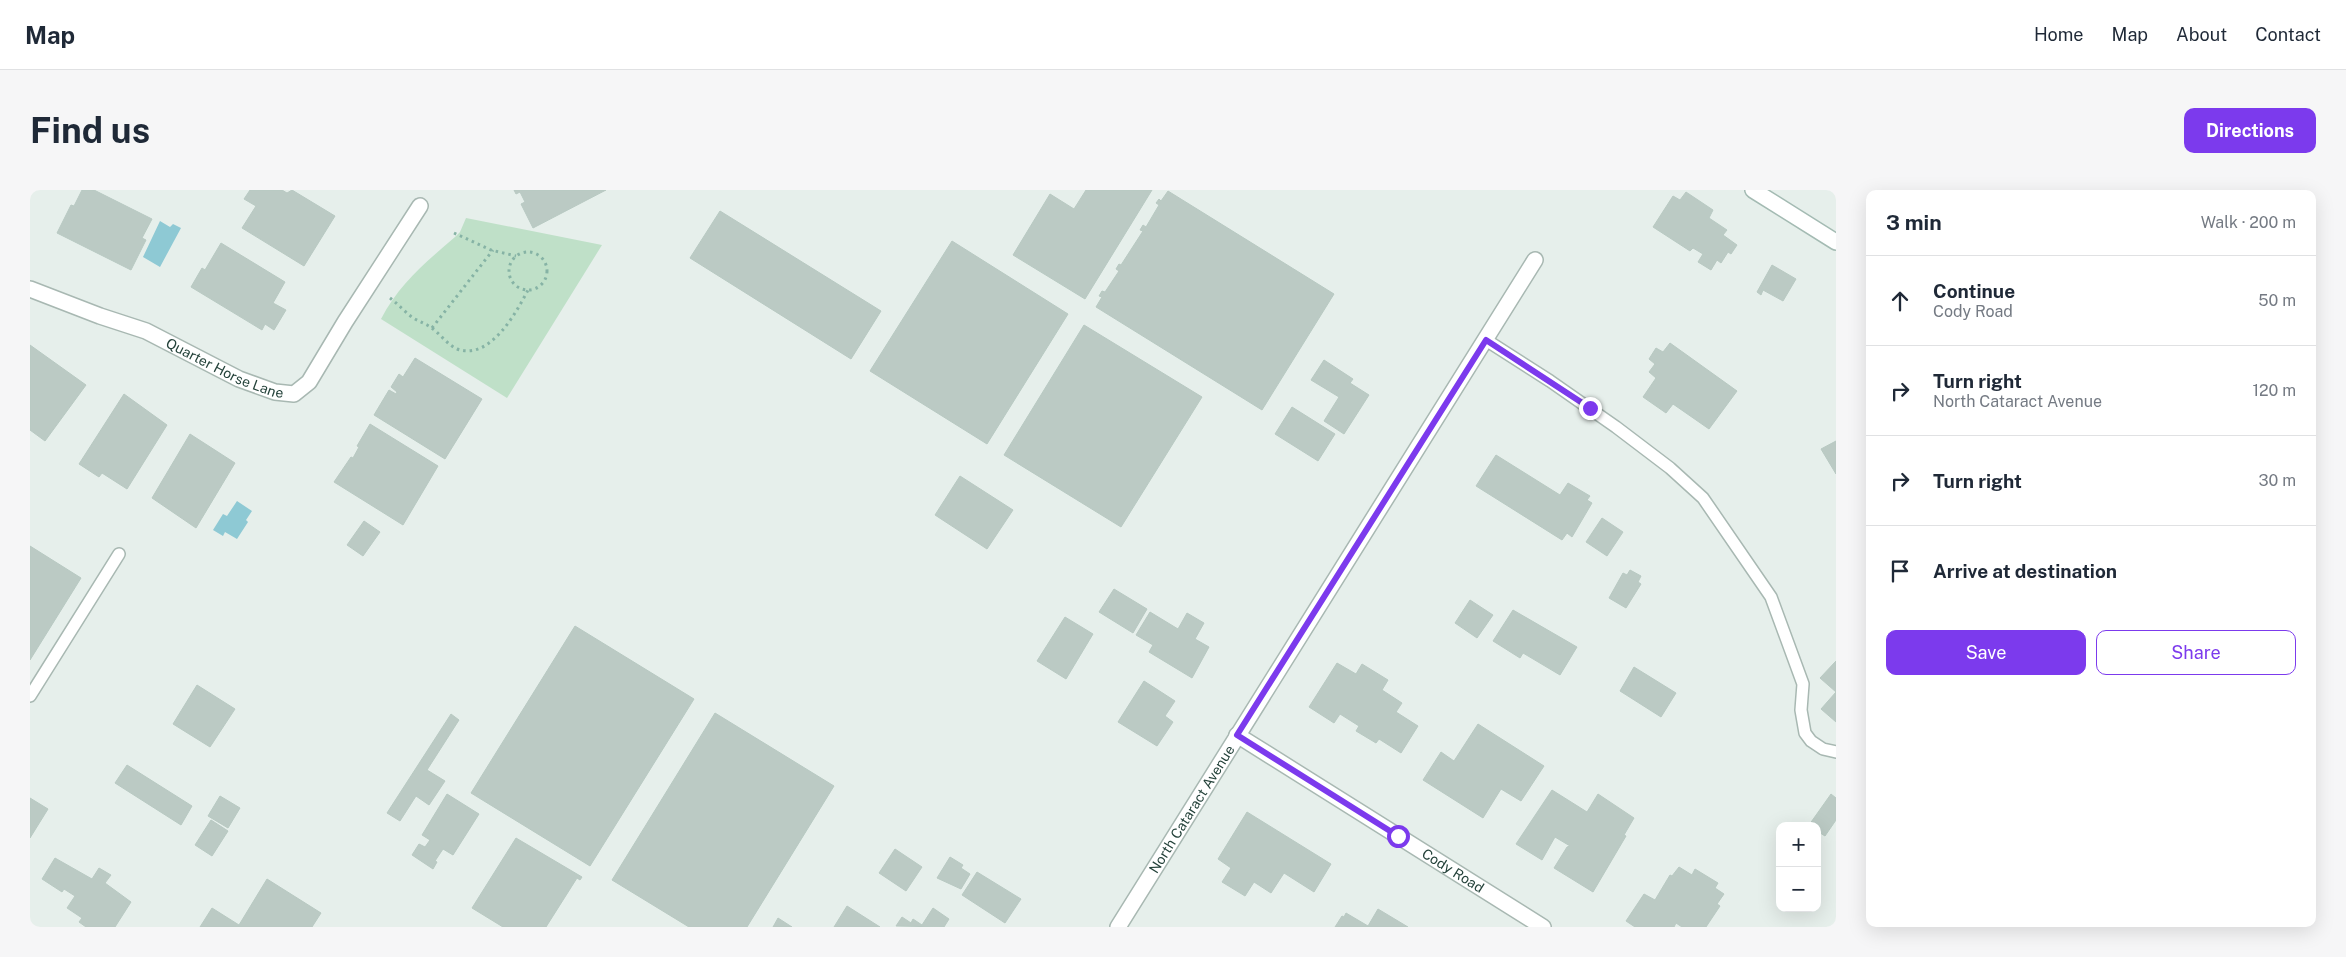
<!DOCTYPE html>
<html lang="en">
<head>
<meta charset="utf-8">
<style>
  body { margin:0; font-family:"Public Sans",sans-serif; background:#f6f6f7; color:#1f2937 }
  .controls { position:absolute; right:15px; bottom:15px; display:grid; overflow:hidden; border-radius:10px; box-shadow:0 5px 20px #0002 }
  .controls button { width:45px; height:45px; display:grid; place-items:center; padding:0; border:0; border-bottom:1px solid #e0e1e3; background:#fff; color:#1f2937; font:25px sans-serif }
  .stop { position:absolute; width:15px; height:15px; margin:-11px; border:4px solid #7c3aed; border-radius:50%; background:#fff }
  .stop.end { background:#7c3aed; border-color:#fff; box-shadow:0 1px 5px #0008 }
  .list { margin:0; padding:0; list-style:none }
  h2 { display:flex; justify-content:space-between; align-items:center; height:65px; margin:0; padding:0 20px; font-size:21px }
  h2 small { font-size:16px; font-weight:400; color:#747a83 }
  .list li { display:grid; grid-template-columns:32px 1fr auto; gap:15px; align-items:center; box-sizing:border-box; height:90px; padding:0 20px; border-top:1px solid #e0e1e3 }
  .list b { display:block; font-size:19px; white-space:nowrap }
  .list p { margin:0; font-size:16px; white-space:nowrap; color:#747a83 }
  .list em { font-size:16px; font-style:normal; color:#747a83 }
  .actions { display:flex; gap:10px; padding:15px 20px }
  .actions a { flex:1; padding:11px 0; border:1px solid #7c3aed; border-radius:10px; text-align:center; font-size:18px; color:#7c3aed }
  .actions .main { background:#7c3aed; color:#fff }
  .icon { flex:none; width:28px; height:28px; fill:none; stroke:currentColor; stroke-width:2; stroke-linecap:round; stroke-linejoin:round }
  .map { position:relative; flex:none; width:1806px; height:737px; overflow:hidden; border-radius:10px }
  header { display:flex; align-items:center; gap:30px; box-sizing:border-box; height:70px; padding:0 25px; background:#fff; border-bottom:1px solid #e0e1e3 }
  header strong { font-size:24px }
  nav { display:flex; gap:28px; margin-inline-start:auto; font-size:18px }
  .intro { display:flex; align-items:center; justify-content:space-between; box-sizing:border-box; height:120px; padding:0 30px }
  h1 { margin:0; font-size:35px }
  .button { padding:12px 22px; border-radius:10px; background:#7c3aed; color:#fff; font-size:18px; font-weight:700 }
  main { display:flex; gap:30px; padding:0 30px }
  aside { flex:1; background:#fff; border-radius:10px; box-shadow:0 5px 20px #0002 }
  .map>svg:first-child { display:block }
  .green { fill:#bfe0c8 }
  .water { fill:#8ec9d4 }
  .building { fill:#bbcac4; stroke:#b8c9c2 }
  .lines { fill:none; stroke-linecap:round; stroke-linejoin:round }
  .lane-casing { stroke:#a8b8b2; stroke-width:14 }
  .street-casing { stroke:#a8b8b2; stroke-width:18 }
  .secondary-casing { stroke:#a4bbb3; stroke-width:18 }
  .path { stroke:#86b3a5; stroke-width:3; stroke-dasharray:2.5 4; stroke-linecap:butt }
  .lane { stroke:#fff; stroke-width:11 }
  .street { stroke:#fff; stroke-width:15 }
  .secondary { stroke:#fff; stroke-width:15 }
  .route { stroke:#7c3aed; stroke-width:6 }
  .labels { text-anchor:middle; stroke-width:5; stroke-linejoin:round; paint-order:stroke }
  .street-label { font-size:14px; fill:#24423a; stroke:#f7fbf9 }
</style>
</head>
<body>
<header>
<strong>Map</strong>
<nav><a>Home</a><a>Map</a><a>About</a><a>Contact</a></nav>
</header>
<div class="intro"><h1>Find us</h1><a class="button">Directions</a></div>
<main>
<div class="map">
<svg width="1806" height="737" viewBox="0 0 1806 737">
  <rect width="100%" height="100%" fill="#e6efeb"/>
  <path class="green" d="M436,28l136,27 -95,153 -126,-79c18,-35 45,-57 74,-82l5,-5z"/>
  <g class="water">
    <polygon points="130,31 140,37 143,34 151,38 130,77 113,67"/>
    <polygon points="207,311 222,321 216,330 218,332 207,349 195,342 193,346 183,340 193,324 197,326"/>
  </g>
  <g class="building">
    <polygon points="52,0 64,0 122,29 112,48 116,50 101,80 27,43 41,15 44,16"/>
    <polygon points="220,0 252,0 257,3 262,0 305,26 274,76 212,38 226,16 214,9"/>
    <polygon points="484,0 576,0 503,38 491,14 495,12 490,2 486,4"/>
    <polygon points="1056,0 1122,0 1055,109 983,65 1020,4 1044,19"/>
    <polygon points="1138,1 1304,104 1232,220 1066,117 1072,107 1069,106 1072,101 1075,102 1089,81 1086,79 1089,74 1091,75 1113,41 1110,40 1113,35 1116,37 1129,15 1126,13 1129,9 1131,11"/>
    <polygon points="1656,2 1683,20 1679,28 1697,40 1693,45 1707,55 1701,64 1698,62 1691,73 1687,70 1681,80 1668,72 1673,64 1663,58 1660,61 1623,37 1643,6 1650,10"/>
    <polygon points="690,21 851,121 821,169 660,68"/>
    <polygon points="922,51 1038,124 957,254 840,181"/>
    <polygon points="191,53 255,92 243,113 256,120 244,140 235,134 232,140 161,97 172,78 175,80"/>
    <polygon points="1742,75 1766,89 1753,111 1733,100 1731,105 1727,102"/>
    <polygon points="1054,135 1172,207 1091,337 974,265"/>
    <polygon points="1640,153 1707,201 1679,239 1643,214 1636,223 1613,207 1626,188 1619,182 1625,174 1619,169 1626,158 1633,162"/>
    <polygon points="0,155 56,195 15,251 0,240"/>
    <polygon points="385,168 452,209 415,269 344,225 359,200 366,204 367,202 361,197 369,184 373,187"/>
    <polygon points="1294,170 1323,189 1320,193 1339,205 1314,244 1294,231 1309,207 1281,190"/>
    <polygon points="94,204 137,235 97,299 72,283 69,287 49,274"/>
    <polygon points="1262,217 1305,244 1288,271 1245,244"/>
    <polygon points="340,234 408,276 373,335 304,292 321,267 323,268 329,257 327,256"/>
    <polygon points="160,244 205,273 166,338 122,308"/>
    <polygon points="1806,251 1806,284 1791,259"/>
    <polygon points="1466,265 1530,305 1538,293 1560,306 1557,310 1562,313 1542,347 1537,343 1532,350 1446,296"/>
    <polygon points="930,286 983,320 957,359 905,325"/>
    <polygon points="1572,328 1593,342 1577,366 1556,352"/>
    <polygon points="334,331 350,342 333,366 317,355"/>
    <polygon points="0,356 51,388 0,470"/>
    <polygon points="1600,380 1611,386 1608,392 1611,394 1596,418 1579,408 1593,383 1597,385"/>
    <polygon points="1084,399 1117,419 1103,443 1069,422"/>
    <polygon points="1440,410 1463,425 1447,448 1425,433"/>
    <polygon points="1483,420 1547,457 1530,485 1493,463 1490,468 1463,451"/>
    <polygon points="1120,422 1148,439 1157,423 1174,433 1165,449 1179,457 1162,488 1119,462 1123,455 1106,445"/>
    <polygon points="1035,427 1063,444 1036,489 1007,471"/>
    <polygon points="545,436 664,509 560,676 441,603"/>
    <polygon points="1806,471 1806,532 1791,519 1806,502 1790,488"/>
    <polygon points="1307,473 1326,484 1332,474 1358,490 1352,500 1372,513 1366,522 1388,536 1371,563 1349,549 1346,553 1326,541 1329,536 1310,524 1304,533 1279,517"/>
    <polygon points="1604,477 1646,503 1631,527 1590,501"/>
    <polygon points="1114,491 1145,511 1135,526 1143,532 1127,556 1088,532"/>
    <polygon points="167,495 205,519 180,557 143,534"/>
    <polygon points="685,523 804,596 717,737 659,737 582,690"/>
    <polygon points="421,524 429,530 397,580 415,591 399,615 386,606 370,631 357,623"/>
    <polygon points="1448,534 1514,576 1491,611 1471,599 1453,628 1393,590 1411,562 1424,571"/>
    <polygon points="97,575 162,616 151,635 85,593"/>
    <polygon points="1522,600 1557,622 1568,604 1604,628 1594,645 1596,646 1563,702 1524,678 1537,657 1540,656 1525,647 1512,670 1486,654"/>
    <polygon points="417,604 449,624 423,665 413,659 405,671 407,672 403,679 382,665 389,654 395,657 400,650 392,645"/>
    <polygon points="1801,604 1806,608 1806,630 1795,646 1787,641 1787,636 1779,635"/>
    <polygon points="190,606 210,618 198,638 178,626"/>
    <polygon points="0,608 18,619 0,648"/>
    <polygon points="1217,622 1301,674 1284,702 1254,683 1241,703 1224,692 1215,706 1192,692 1201,678 1188,669"/>
    <polygon points="181,630 198,641 182,666 165,655"/>
    <polygon points="486,648 552,687 550,690 547,688 516,737 473,737 442,718"/>
    <polygon points="865,659 892,677 876,701 849,683"/>
    <polygon points="920,667 933,675 931,678 940,684 931,699 907,688"/>
    <polygon points="25,668 62,689 69,678 81,685 75,693 101,712 85,737 56,737 49,732 52,728 37,718 45,706 34,699 32,702 12,689"/>
    <polygon points="1649,677 1662,685 1665,679 1688,693 1685,698 1694,704 1687,714 1690,716 1676,737 1652,737 1646,733 1644,737 1605,737 1596,731 1614,704 1625,710 1640,685 1642,686"/>
    <polygon points="947,682 991,709 975,733 932,705"/>
    <polygon points="237,689 291,723 282,737 170,737 182,718 209,735"/>
    <polygon points="817,716 850,737 804,737"/>
    <polygon points="903,718 919,729 914,737 866,736 872,727 881,733 883,729 892,735"/>
    <polygon points="1348,719 1378,737 1305,737 1312,726 1314,727 1316,723 1338,736"/>
    <polygon points="748,728 762,737 743,737"/>
  </g>
  <g class="lines">
    <g class="lane-casing">
      <g id="lane">
        <polyline points="1456,150 1520,191 1586,237 1640,278 1673,308 1741,407 1773,494 1771,520 1775,543 1781,551 1793,559 1806,562"/>
        <polyline points="0,506 89,364"/>
      </g>
    </g>
    <g class="street-casing">
      <g id="street">
        <path id="s1" d="M0,99l70,27 46,15 93,48 36,13 19,2 15,-12 36,-60 75,-116"/>
        <path id="s2" d="M1207,545l306,192"/>
        <path id="s3" d="M1088,737l417,-667"/>
      </g>
    </g>
    <g class="secondary-casing">
      <polyline id="secondary" points="1723,0 1806,52"/>
    </g>
    <g class="path">
      <polyline points="424,43 461,60 486,66"/>
      <circle cx="498" cy="81" r="19"/>
      <path d="M360,108c8,6 15,14 23,20 7,4 14,6 20,11 8,6 15,16 24,20 33,12 59,-36 71,-59"/>
      <polyline points="402,138 463,60"/>
    </g>
    <use href="#lane" class="lane"/>
    <use href="#street" class="street"/>
    <use href="#secondary" class="secondary"/>
  </g>
  <g class="lines">
    <polyline class="route" points="1368,646 1207,545 1456,150 1560,218"/>
  </g>
  <g class="labels">
    <g class="street-label">
      <text dy="5" stroke="none"><textPath href="#s1" startOffset="211">Quarter Horse Lane</textPath></text>
      <text dy="5" stroke="none"><textPath href="#s3" startOffset="139">North Cataract Avenue</textPath></text>
      <text dy="5" stroke="none"><textPath href="#s2" startOffset="255">Cody Road</textPath></text>
    </g>
  </g>
</svg>
<div class="controls">
<button>+</button>
<button>−</button>
</div>
<div class="stop" style="left:1368px;top:646px"></div>
<div class="stop end" style="left:1560px;top:218px"></div>
</div>
<aside>
<h2>3 min<small>Walk · 200 m</small></h2>
<ul class="list">
<li><svg class="icon" aria-label="ahead" viewBox="0 0 24 24"><path d="M12 20V5M6 11l6-6 6 6"/></svg><div><b>Continue</b><p>Cody Road</p></div><em>50 m</em></li>
<li><svg class="icon" aria-label="right" viewBox="0 0 24 24"><path d="M7 20v-9h11M14 6l5 5-5 5"/></svg><div><b>Turn right</b><p>North Cataract Avenue</p></div><em>120 m</em></li>
<li><svg class="icon" aria-label="right" viewBox="0 0 24 24"><path d="M7 20v-9h11M14 6l5 5-5 5"/></svg><div><b>Turn right</b></div><em>30 m</em></li>
<li><svg class="icon" aria-label="arrive" viewBox="0 0 24 24"><path d="M6 21V4h12l-3 4 3 4H6"/></svg><div><b>Arrive at destination</b></div></li>
</ul>
<div class="actions"><a class="main">Save</a><a>Share</a></div>
</aside>
</main>
</body>
</html>
